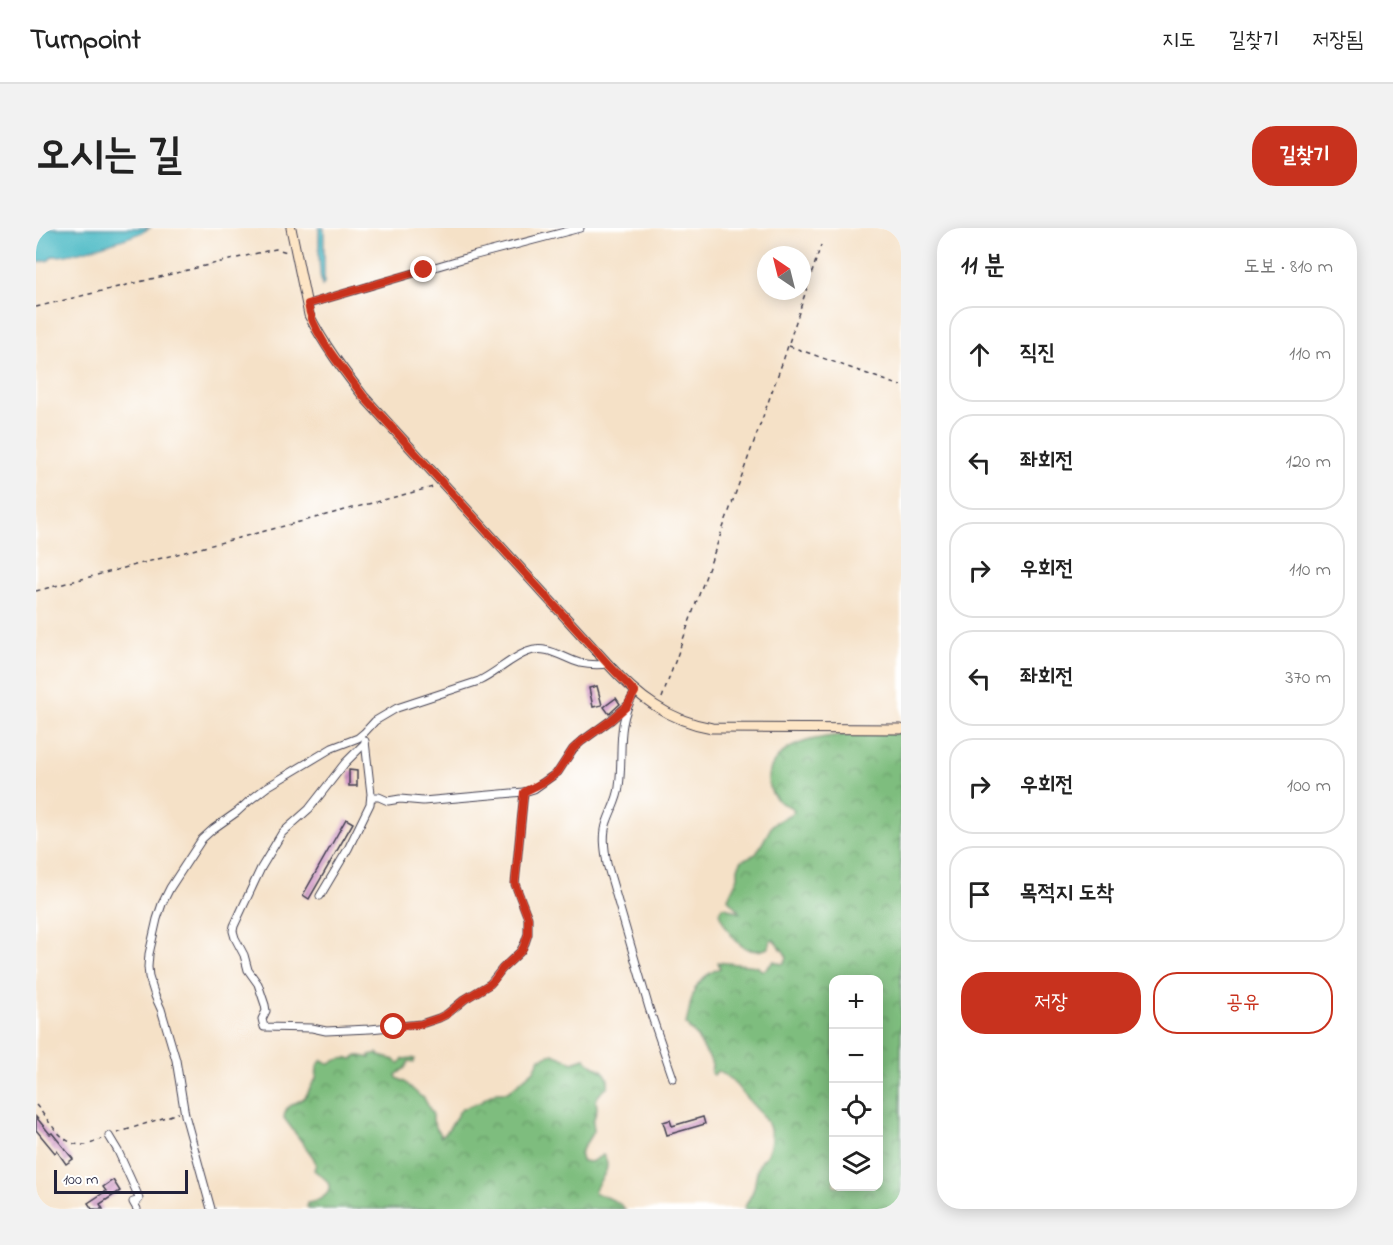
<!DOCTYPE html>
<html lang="ko">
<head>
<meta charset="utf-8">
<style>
  body { margin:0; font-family:"Indie Flower","Poor Story",sans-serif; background:#f2f2f2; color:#222 }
  .controls { position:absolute; right:18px; bottom:18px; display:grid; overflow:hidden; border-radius:12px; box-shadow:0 3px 15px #0003 }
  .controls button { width:54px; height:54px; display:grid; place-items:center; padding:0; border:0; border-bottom:2px solid #e0e0e0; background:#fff; color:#222; font:30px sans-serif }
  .compass { position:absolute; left:721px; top:18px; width:54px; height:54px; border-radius:50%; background:#fff; box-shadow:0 3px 15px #0003; rotate:325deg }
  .scale { position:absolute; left:18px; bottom:15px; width:134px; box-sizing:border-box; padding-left:6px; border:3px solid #22223b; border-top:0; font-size:16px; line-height:21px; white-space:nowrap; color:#22223b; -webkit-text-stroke:4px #fff; paint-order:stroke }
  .stop { position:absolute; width:18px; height:18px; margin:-14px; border:4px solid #c8321e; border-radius:50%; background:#fff }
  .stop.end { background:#c8321e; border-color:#fff; box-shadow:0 2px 6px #0008 }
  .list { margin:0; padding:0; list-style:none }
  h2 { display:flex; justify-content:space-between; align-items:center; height:78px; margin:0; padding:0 24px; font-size:26px }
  h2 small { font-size:20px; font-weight:400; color:#767676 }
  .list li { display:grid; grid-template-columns:39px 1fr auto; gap:18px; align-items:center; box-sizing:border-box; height:96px; margin:0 12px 12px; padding:0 12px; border:2px solid #e0e0e0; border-radius:24px }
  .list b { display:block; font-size:22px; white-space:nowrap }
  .list em { font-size:20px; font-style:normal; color:#767676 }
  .actions { display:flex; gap:12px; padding:18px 24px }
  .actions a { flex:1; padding:14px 0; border:2px solid #c8321e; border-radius:24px; text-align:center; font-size:21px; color:#c8321e }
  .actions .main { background:#c8321e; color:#fff }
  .icon { flex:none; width:33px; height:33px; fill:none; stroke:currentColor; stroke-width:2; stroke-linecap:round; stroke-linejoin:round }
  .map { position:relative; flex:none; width:865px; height:981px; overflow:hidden; border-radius:24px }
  header { display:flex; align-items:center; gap:36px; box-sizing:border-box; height:84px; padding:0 30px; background:#fff; border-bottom:2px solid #e0e0e0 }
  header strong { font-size:28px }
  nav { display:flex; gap:33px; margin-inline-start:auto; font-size:21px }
  .intro { display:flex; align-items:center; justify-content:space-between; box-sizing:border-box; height:144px; padding:0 36px }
  h1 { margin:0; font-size:42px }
  .button { padding:15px 27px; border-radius:24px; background:#c8321e; color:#fff; font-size:21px; font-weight:700 }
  main { display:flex; gap:36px; padding:0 36px }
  aside { flex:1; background:#fff; border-radius:24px; box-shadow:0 3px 15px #0003 }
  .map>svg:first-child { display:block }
  .forest { fill:url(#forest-crowns); stroke:#50705c; stroke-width:1.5; fill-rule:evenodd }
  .water { fill:#4cbac5; stroke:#376e80; stroke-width:1.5 }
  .building { fill:url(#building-hatch) }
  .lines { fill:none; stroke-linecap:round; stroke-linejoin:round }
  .street-casing { stroke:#423f50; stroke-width:9 }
  .secondary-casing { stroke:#423f50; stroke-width:11 }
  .path { stroke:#423f50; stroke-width:1.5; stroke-dasharray:4.5 4.5; stroke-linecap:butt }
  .street { stroke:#fff; stroke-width:7 }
  .secondary { stroke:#fde5c5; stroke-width:9 }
  .route { stroke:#c8321e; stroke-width:8 }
</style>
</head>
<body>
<header>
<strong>Turnpoint</strong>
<nav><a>지도</a><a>길찾기</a><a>저장됨</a></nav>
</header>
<div class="intro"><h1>오시는 길</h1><a class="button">길찾기</a></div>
<main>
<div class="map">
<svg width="865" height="981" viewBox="0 0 865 981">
  <defs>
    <pattern id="forest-crowns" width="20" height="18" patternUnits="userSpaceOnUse" patternTransform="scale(1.5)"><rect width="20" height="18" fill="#7ebd7e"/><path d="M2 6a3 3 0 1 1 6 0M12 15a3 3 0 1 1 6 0" fill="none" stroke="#679968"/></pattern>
    <pattern id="building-hatch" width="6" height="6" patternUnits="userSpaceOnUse" patternTransform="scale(1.5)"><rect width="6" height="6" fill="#d498c8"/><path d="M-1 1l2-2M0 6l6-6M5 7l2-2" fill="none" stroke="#ac7ca4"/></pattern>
  </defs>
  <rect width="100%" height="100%" fill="#fff"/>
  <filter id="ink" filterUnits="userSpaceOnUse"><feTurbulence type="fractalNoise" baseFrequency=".0167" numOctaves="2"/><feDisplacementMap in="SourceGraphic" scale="12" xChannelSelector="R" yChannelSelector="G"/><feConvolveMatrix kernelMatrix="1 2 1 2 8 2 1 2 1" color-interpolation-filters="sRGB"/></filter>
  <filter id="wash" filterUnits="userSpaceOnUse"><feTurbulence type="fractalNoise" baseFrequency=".008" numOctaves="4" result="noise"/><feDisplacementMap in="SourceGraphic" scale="24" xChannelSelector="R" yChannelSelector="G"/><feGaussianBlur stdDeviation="1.35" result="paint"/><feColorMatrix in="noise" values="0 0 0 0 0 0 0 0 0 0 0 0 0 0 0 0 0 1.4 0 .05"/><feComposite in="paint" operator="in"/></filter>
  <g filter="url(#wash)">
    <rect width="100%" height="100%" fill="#f5e1c7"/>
    <g class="forest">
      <path d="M836,505h29v476h-157c3,-7 8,-14 10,-21 2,-8 2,-19 7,-27 3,-5 3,-1 6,-7 13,-28 -7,-40 -23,-59 -8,-10 -14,-19 -27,-24l-3,4 -3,-2 1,-8 -2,-6 -15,-25 -5,-4 -4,-6c7,-28 4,-43 34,-56l-2,-6 39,4 4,4h4l9,-9 7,3 3,-1 3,-5 -3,-6 -11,-13 -3,2 -2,7c-25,11 -40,-15 -49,-35l3,-6h4l14,6c-3,-6 -9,-8 -12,-15l10,-21v-9l4,-8 14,-6 17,-30 21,-12 -2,-4c-4,-3 -9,-3 -12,-6 -9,-7 -14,-19 -11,-29 11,-38 71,-38 103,-40zM798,752h44v206h-44z"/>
      <path d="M342,825l2,3 15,4 4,4 4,-5 9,-1 3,1 -1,3 -5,-1 -4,7 -9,7 1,3 8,4 15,14 4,2 9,17v6l8,16 7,-7 13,-21 20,-7 6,-5 10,-5h11l26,-22 6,-12 13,-4 20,8 12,-4c8,11 25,10 23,28l-6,5 -6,8 1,10 -4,13 1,8 -14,23 2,8 9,1 12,-7c11,15 -4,23 -9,37 12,7 20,5 31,17h-314l-4,-2v-4c9,-1 27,-8 21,-20 -3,-6 -10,-9 -14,-13l2,-6 -3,-7 -29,-39c1,-16 13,-13 21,-21 5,-6 5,-12 11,-18l1,-13 5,-6 8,4c8,-6 13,-6 22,-5l5,-4 13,3 -1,-3z"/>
    </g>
    <g class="water">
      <path d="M0,0h114c-12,8 -87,31 -98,28l-3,4 -13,3z"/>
      <path d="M283,0h5v56l-2,2c-4,-18 -3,-39 -3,-58z"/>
    </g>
    <g id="blocks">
      <g class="building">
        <polygon points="561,458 566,477 557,479 553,460"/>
        <polygon points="580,470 584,476 573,486 568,479"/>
        <polygon points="313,542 321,543 321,558 313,558"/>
        <polygon points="310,591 317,595 273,671 267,667"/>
        <polygon points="0,889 14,906 16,905 37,931 30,936 21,923 19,925 0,902"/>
        <polygon points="667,889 669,896 631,907 627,894 634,892 636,898"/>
        <polygon points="77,952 84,963 64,976 67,981 56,981 52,975 70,963 67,959"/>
      </g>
    </g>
  </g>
  <g filter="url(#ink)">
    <use href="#blocks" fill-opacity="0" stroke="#423f50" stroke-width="1.5"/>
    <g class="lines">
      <g class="street-casing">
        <g id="street">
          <polyline points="272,76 440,27 544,0"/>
          <path d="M599,464c-20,34 -11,59 -16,95 -1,12 -8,23 -12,35 -5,13 -2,29 0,42l42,144 24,70"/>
          <polyline points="329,515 309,535 273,581 246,605 225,640 198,698 197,703 199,710 208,727 212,742 222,756 229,777 230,783 226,791 228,799 276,800 290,803 334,801 385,796 403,790 411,786 429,771 454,756 466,741 484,724 489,715 492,706 492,690 479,656 488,564 498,561 522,544 537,521 546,513 575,492 591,478"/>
          <polyline points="335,569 343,569 352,573 364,571 387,573 488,564"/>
          <polyline points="284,668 312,621 334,576 335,566 329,513"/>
          <polyline points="73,908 82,923 101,965 103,971 101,973 97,974 101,981"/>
          <path d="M175,981l-26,-94 -9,-55 -15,-51 -6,-13 -6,-19 -1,-10 1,-13 8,-35 5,-15 8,-16 32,-49 11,-10 24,-17 12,-11 18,-14 65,-39 26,-10 6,-5 11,-12 22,-13 82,-27c17,-8 32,-23 48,-29 20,-8 35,6 53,11 10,2 19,2 28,1"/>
        </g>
      </g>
      <g class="secondary-casing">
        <path id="secondary" d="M255,0l18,87c15,30 35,56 55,82l244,267c29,32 61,57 104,64l189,1"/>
      </g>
      <g class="path">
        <polyline points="0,79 226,24 240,21 251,24"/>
        <polyline points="753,118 865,158"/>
        <polyline points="0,363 397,259"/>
        <polyline points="626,470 748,130 785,17"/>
        <path d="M0,877c12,14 26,41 47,40 6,0 12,-3 18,-6"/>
        <polyline points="81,905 142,885"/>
      </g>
      <use href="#street" class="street"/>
      <use href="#secondary" class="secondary"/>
    </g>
  </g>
  <g class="lines" filter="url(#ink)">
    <path class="route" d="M358,799l27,-3 18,-6 8,-4 18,-15 25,-15 4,-4 8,-11 18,-17 3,-4 5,-14v-16l-13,-34 9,-92 20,-10 14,-10 15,-23 9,-8 29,-21 16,-14 8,-14 -27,-28 -244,-267c-18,-25 -52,-62 -56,-93l116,-34"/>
  </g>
</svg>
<div class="controls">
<button>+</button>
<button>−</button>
<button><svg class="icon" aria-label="locate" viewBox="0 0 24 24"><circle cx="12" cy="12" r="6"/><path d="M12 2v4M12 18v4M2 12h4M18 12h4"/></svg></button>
<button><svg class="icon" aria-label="layers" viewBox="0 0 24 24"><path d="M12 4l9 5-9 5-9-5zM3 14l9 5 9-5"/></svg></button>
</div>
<svg class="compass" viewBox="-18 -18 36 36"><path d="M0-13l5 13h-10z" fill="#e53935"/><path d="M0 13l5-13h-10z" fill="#767676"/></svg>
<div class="scale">100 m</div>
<div class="stop" style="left:358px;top:799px"></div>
<div class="stop end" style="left:388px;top:42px"></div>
</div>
<aside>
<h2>11 분<small>도보 · 810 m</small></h2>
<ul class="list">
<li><svg class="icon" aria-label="ahead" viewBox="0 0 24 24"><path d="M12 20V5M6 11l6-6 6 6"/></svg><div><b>직진</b></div><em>110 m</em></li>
<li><svg class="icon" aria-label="left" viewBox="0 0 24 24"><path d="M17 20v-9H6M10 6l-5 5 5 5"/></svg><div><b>좌회전</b></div><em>120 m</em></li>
<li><svg class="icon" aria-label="right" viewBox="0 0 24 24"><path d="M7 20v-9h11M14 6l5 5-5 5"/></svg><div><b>우회전</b></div><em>110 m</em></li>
<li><svg class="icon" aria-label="left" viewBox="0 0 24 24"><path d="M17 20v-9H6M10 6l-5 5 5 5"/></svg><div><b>좌회전</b></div><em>370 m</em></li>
<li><svg class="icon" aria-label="right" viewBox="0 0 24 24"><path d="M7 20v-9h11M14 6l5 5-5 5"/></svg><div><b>우회전</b></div><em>100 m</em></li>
<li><svg class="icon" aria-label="arrive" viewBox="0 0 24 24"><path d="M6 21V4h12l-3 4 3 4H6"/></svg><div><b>목적지 도착</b></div></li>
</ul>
<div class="actions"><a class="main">저장</a><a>공유</a></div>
</aside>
</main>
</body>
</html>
